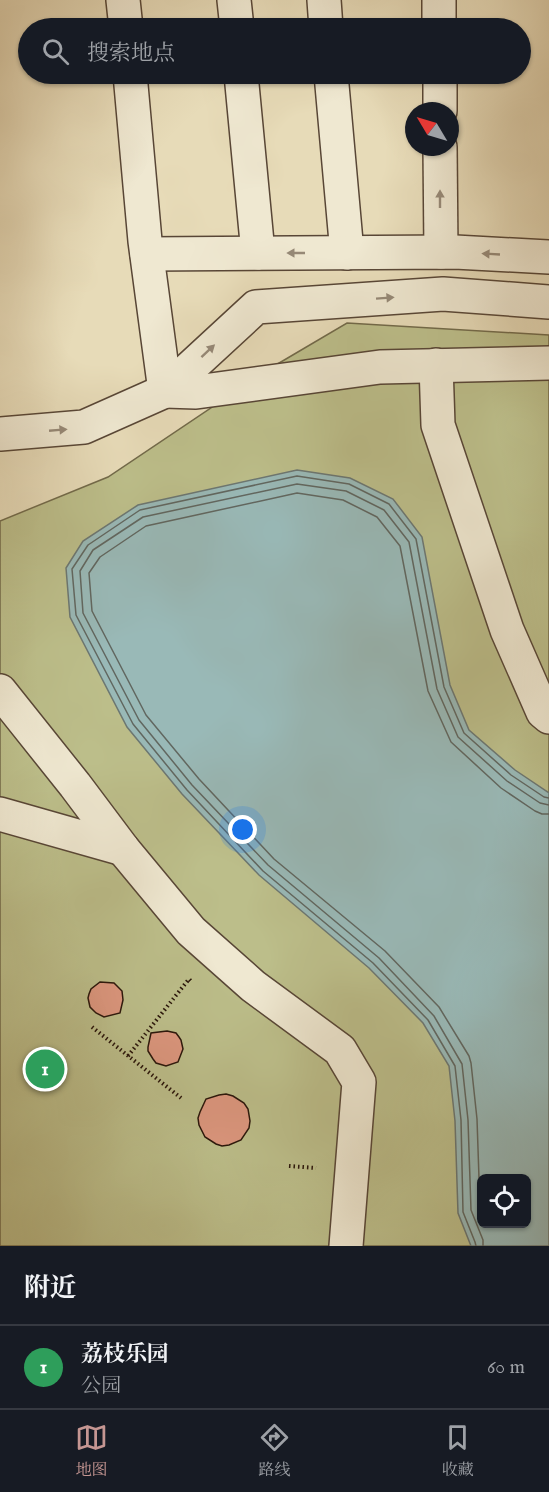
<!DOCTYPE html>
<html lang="zh">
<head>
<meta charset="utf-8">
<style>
  body { margin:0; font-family:"IM FELL English","Noto Serif SC",serif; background:#20242c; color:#f1f3f6 }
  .controls { position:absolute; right:18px; bottom:18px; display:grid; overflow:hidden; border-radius:9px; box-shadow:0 2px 4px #0004 }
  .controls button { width:54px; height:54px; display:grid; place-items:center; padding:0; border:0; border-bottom:2px solid #363941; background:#171b24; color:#f1f3f6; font:30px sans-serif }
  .compass { position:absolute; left:405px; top:102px; width:54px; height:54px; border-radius:50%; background:#171b24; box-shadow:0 2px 4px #0004; rotate:308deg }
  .you { position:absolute; left:243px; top:830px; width:21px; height:21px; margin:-15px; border:4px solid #fff; border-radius:50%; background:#1a73e8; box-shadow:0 0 0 9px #1a73e833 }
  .badge { display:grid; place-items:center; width:39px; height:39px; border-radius:50%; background:#c59692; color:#fff; font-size:20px; font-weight:700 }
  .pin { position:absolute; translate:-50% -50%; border:3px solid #fff; box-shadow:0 2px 6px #0006 }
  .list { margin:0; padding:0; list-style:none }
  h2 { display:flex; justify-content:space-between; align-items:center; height:78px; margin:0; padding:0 24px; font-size:26px }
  h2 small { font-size:20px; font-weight:400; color:#9ea1a6 }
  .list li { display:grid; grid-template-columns:39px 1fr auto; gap:18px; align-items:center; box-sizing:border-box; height:84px; padding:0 24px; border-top:2px solid #363941 }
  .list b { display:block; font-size:22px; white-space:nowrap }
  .list p { margin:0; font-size:20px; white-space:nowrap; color:#9ea1a6 }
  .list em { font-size:20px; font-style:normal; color:#9ea1a6 }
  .icon { flex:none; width:33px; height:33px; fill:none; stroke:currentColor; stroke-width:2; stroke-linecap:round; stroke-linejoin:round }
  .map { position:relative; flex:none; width:549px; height:1246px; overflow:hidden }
  .search { position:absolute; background:#171b24; box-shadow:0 2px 4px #0004; left:18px; right:18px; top:18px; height:66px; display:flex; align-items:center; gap:15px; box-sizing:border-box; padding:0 21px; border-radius:33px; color:#9ea1a6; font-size:22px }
  .sheet { height:162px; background:#171b24 }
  nav { display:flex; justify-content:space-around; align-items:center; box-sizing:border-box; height:84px; border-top:2px solid #363941; background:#171b24; font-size:16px; color:#9ea1a6 }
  nav a { display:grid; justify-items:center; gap:3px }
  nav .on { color:#c59692 }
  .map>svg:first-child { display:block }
  .green { fill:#bcbe8a; stroke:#726a4a; stroke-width:1.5; fill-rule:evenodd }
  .water { fill:#99b9b7; stroke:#6c7772; stroke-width:1.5; fill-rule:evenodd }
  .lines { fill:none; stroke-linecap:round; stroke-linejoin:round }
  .shore { stroke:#616760; stroke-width:1.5 }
  .building { fill:#dd977f; stroke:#29150a; stroke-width:1.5 }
  .minor-casing { stroke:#584636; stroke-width:36 }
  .path { stroke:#29150a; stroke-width:4; stroke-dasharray:1.5 3; stroke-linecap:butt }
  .minor { stroke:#efe8d1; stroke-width:33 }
  .oneway { fill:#968977 }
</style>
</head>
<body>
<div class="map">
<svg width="549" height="1246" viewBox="0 0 549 1246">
  <rect width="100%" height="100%" fill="#e7dbb8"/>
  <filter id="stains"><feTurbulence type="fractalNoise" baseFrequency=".00333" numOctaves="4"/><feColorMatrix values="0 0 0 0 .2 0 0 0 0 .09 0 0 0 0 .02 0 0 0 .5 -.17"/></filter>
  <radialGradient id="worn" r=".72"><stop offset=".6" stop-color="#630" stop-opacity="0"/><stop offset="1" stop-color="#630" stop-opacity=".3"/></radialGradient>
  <path class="green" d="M347,323l202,12v911h-549v-725l108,-44 161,-108zM482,1178h44v46h-44z"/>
  <path class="water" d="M297,470l53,8 43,21 29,38 28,148 19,45 46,40 34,23v453h-78l-13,-33 -3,-92 -6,-55 -26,-43 -54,-55 -110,-93 -77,-81 -55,-67 -57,-110 -4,-49 17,-27 55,-36zM482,1178h44v46h-44z"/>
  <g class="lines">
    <g class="shore">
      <polyline points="482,1213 480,1208 477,1119 471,1063 469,1056 439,1007 385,951 274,859 199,779 146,715 92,611 89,573 100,557 146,526 297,493 343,500 377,517 400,546 428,691 451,742 501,788 535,811 542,814 549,814"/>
      <polyline points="476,1246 475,1242 463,1212 461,1120 455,1066 428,1020 373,963 263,871 187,790 133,724 76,615 72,569 88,545 140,510 297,476 349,484 389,504 416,539 444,687 464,733 511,775 544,797 549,798"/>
      <polyline points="483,1246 483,1240 471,1210 468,1120 462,1064 434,1016 379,958 268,865 192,785 139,720 83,613 80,571 93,550 143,517 297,484 346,491 384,510 409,542 437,689 458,737 507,781 540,803 549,805"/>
    </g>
  </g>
  <g class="building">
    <polygon points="100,982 114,983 122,991 123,1000 120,1013 104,1017 96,1013 90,1007 88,998 89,994 91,989"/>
    <polygon points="167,1031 176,1033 179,1037 181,1040 183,1049 178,1062 166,1066 156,1063 153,1059 148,1051 148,1047 151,1033"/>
    <polygon points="226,1094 233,1096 244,1103 248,1109 250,1121 249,1128 241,1140 229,1145 222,1146 216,1144 205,1137 199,1125 198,1118 200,1112 206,1099 219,1095"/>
  </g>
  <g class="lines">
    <g class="minor-casing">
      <g id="minor">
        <polyline points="123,0 126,28"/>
        <polyline points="234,0 237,28"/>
        <polyline points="324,0 326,28"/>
        <polyline points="439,0 439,28"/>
        <polyline points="130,74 145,241 165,391"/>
        <polyline points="241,74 258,253"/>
        <polyline points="331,74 347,253"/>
        <polyline points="440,74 440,111"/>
        <polyline points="440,147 441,252"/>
        <polyline points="147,254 455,252 549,257"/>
        <polyline points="436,365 438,425 507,630 543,712 549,717"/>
        <polyline points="165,391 196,392 380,367 549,363"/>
        <polyline points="0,434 84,427 165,391 256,307 443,294 549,302"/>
        <polyline points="0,691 75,785 123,849 191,931 253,986 340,1050 359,1082 346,1246"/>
        <polyline points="0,814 123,849"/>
      </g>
    </g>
    <g class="path">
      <polyline points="92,1027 181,1098"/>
      <polyline points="128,1056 189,979 192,982"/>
      <polyline points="289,1166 316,1168"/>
    </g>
    <use href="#minor" class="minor"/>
  </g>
  <defs><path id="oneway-solid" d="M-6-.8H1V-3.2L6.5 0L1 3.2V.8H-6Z" transform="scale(1.5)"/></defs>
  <g class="oneway">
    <use href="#oneway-solid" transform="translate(440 199) rotate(-90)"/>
    <use href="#oneway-solid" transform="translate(296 253) rotate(180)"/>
    <use href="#oneway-solid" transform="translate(491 254) rotate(-177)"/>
    <use href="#oneway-solid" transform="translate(385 298) rotate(-4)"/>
    <use href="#oneway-solid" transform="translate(208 351) rotate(-43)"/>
    <use href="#oneway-solid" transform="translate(58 430) rotate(-5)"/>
  </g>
  <rect width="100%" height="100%" filter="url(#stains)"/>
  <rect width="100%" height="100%" fill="url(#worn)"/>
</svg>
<div class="controls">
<button><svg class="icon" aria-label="locate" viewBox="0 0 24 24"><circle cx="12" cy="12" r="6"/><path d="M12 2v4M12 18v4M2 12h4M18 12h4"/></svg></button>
</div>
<svg class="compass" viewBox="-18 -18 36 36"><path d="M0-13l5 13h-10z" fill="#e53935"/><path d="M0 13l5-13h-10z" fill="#9ea1a6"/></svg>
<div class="you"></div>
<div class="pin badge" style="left:45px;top:1069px;background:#2e9e5b">1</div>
<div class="search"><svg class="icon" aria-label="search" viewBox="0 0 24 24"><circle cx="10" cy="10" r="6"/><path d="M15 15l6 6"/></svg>搜索地点</div>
</div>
<section class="sheet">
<h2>附近<small></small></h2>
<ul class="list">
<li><span class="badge" style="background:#2e9e5b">1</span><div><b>荔枝乐园</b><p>公园</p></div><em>60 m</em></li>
</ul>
</section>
<nav>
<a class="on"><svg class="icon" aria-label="map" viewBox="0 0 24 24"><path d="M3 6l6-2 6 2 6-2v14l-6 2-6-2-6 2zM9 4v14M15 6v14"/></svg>地图</a>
<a><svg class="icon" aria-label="directions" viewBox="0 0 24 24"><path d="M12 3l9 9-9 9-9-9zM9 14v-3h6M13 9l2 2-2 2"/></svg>路线</a>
<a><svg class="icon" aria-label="saved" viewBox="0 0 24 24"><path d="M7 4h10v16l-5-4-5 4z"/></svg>收藏</a>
</nav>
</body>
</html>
